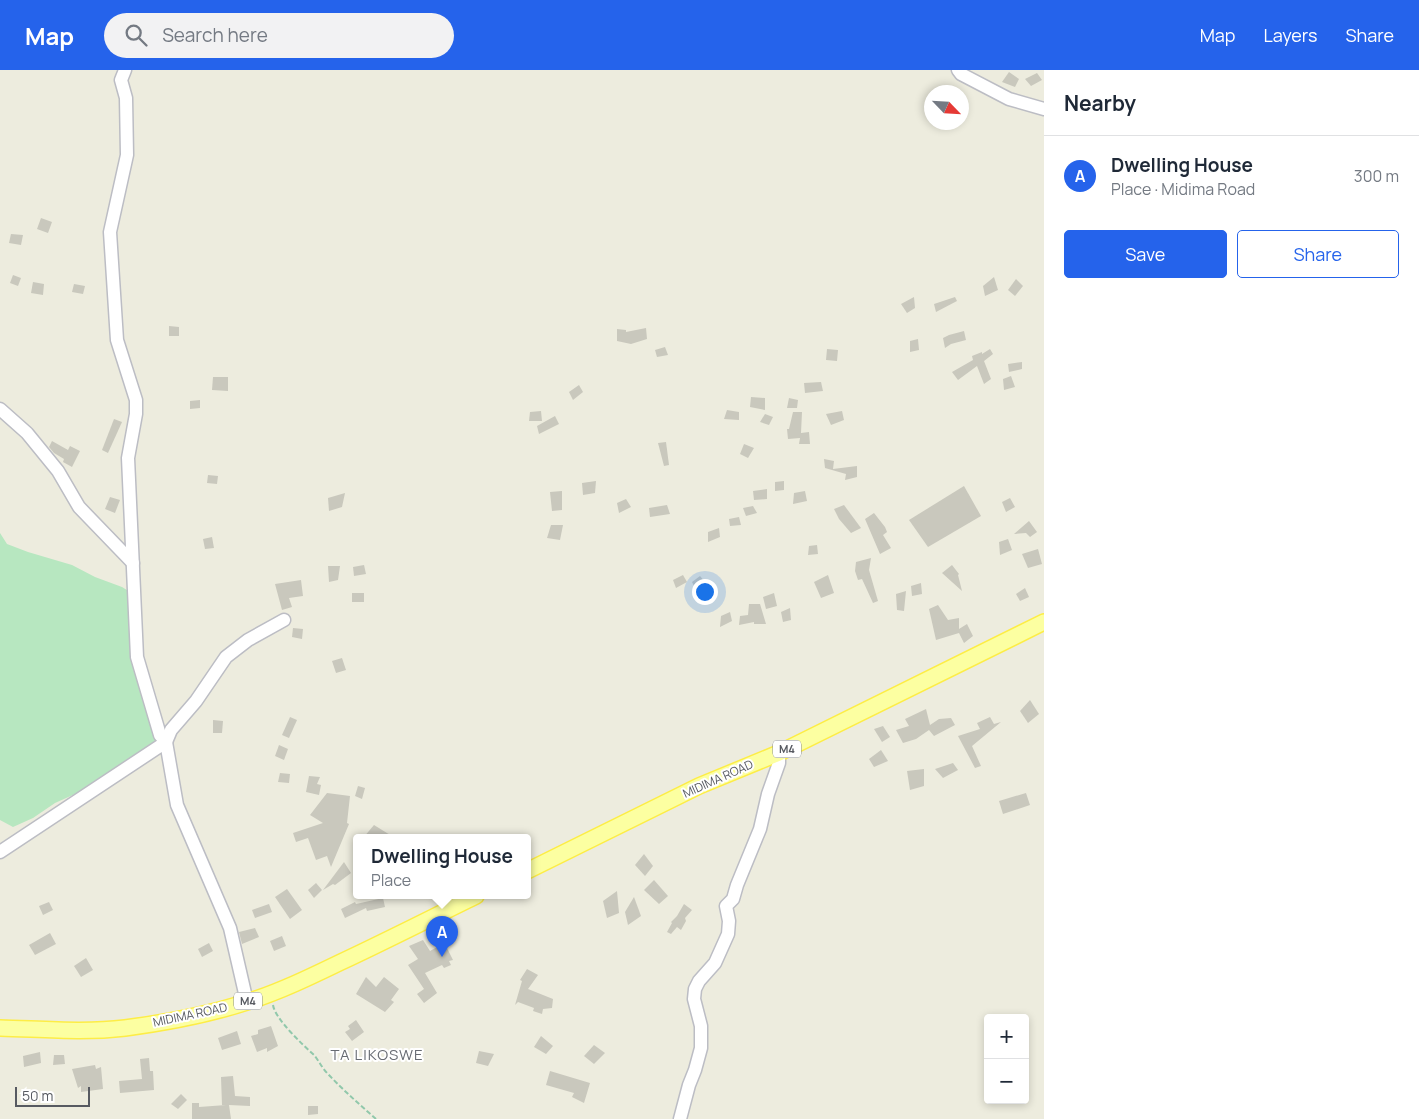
<!DOCTYPE html>
<html lang="en">
<head>
<meta charset="utf-8">
<style>
  body { margin:0; font-family:Manrope,sans-serif; background:#f2f2f3; color:#1f2937 }
  .controls { position:absolute; right:15px; bottom:15px; display:grid; overflow:hidden; border-radius:5px; box-shadow:0 2px 8px #0003 }
  .controls button { width:45px; height:45px; display:grid; place-items:center; padding:0; border:0; border-bottom:1px solid #e0e1e3; background:#fff; color:#1f2937; font:25px sans-serif }
  .compass { position:absolute; left:924px; top:15px; width:45px; height:45px; border-radius:50%; background:#fff; box-shadow:0 2px 8px #0003; rotate:115deg }
  .scale { position:absolute; left:15px; bottom:12px; width:75px; box-sizing:border-box; padding-left:5px; border:2px solid #575a61; border-top:0; font-size:14px; line-height:18px; white-space:nowrap; color:#575a61; -webkit-text-stroke:4px #fff; paint-order:stroke }
  .you { position:absolute; left:704px; top:521px; width:18px; height:18px; margin:-12px; border:4px solid #fff; border-radius:50%; background:#1a73e8; box-shadow:0 0 0 8px #1a73e833 }
  .badge { display:grid; place-items:center; width:32px; height:32px; border-radius:50%; background:#2563eb; color:#fff; font-size:16px; font-weight:700 }
  .pin { position:absolute; translate:-50% -41px; filter:drop-shadow(0 1px 2px #0008) }
  .pin::after { content:''; position:absolute; top:26px; width:18px; height:15px; background:inherit; clip-path:polygon(0 0,100% 0,50% 100%) }
  .popup { position:absolute; left:353px; top:764px; width:178px; height:65px; box-sizing:border-box; display:grid; place-content:center; border-radius:5px; background:#fff; filter:drop-shadow(0 1px 4px #0005); font-size:16px; white-space:nowrap; color:#747a83 }
  .popup b { font-size:19px; color:#1f2937 }
  .popup::after { content:''; position:absolute; left:50%; top:100%; margin-left:-10px; border:10px solid transparent; border-top-color:#fff }
  .list { margin:0; padding:0; list-style:none }
  h2 { display:flex; justify-content:space-between; align-items:center; height:65px; margin:0; padding:0 20px; font-size:21px }
  h2 small { font-size:16px; font-weight:400; color:#747a83 }
  .list li { display:grid; grid-template-columns:32px 1fr auto; gap:15px; align-items:center; box-sizing:border-box; height:80px; padding:0 20px; border-top:1px solid #e0e1e3 }
  .list b { display:block; font-size:19px; white-space:nowrap }
  .list p { margin:0; font-size:16px; white-space:nowrap; color:#747a83 }
  .list em { font-size:16px; font-style:normal; color:#747a83 }
  .actions { display:flex; gap:10px; padding:15px 20px }
  .actions a { flex:1; padding:11px 0; border:1px solid #2563eb; border-radius:5px; text-align:center; font-size:18px; color:#2563eb }
  .actions .main { background:#2563eb; color:#fff }
  .icon { flex:none; width:28px; height:28px; fill:none; stroke:currentColor; stroke-width:2; stroke-linecap:round; stroke-linejoin:round }
  .map { position:relative; flex:none; width:1044px; height:1049px; overflow:hidden }
  header { display:flex; align-items:center; gap:30px; box-sizing:border-box; height:70px; padding:0 25px; background:#2563eb; color:#fff }
  header strong { font-size:24px }
  nav { display:flex; gap:28px; margin-inline-start:auto; font-size:18px }
  .search { width:350px; height:45px; background:#f2f2f3; display:flex; align-items:center; gap:12px; box-sizing:border-box; padding:0 18px; border-radius:28px; color:#747a83; font-size:19px }
  main { display:flex }
  aside { flex:1; background:#fff }
  .map>svg:first-child { display:block }
  .green { fill:#b7e7c0 }
  .building { fill:#c9c8bd }
  .lines { fill:none; stroke-linecap:round; stroke-linejoin:round }
  .minor-casing { stroke:#bcbdc4; stroke-width:15 }
  .major-casing { stroke:#fded46; stroke-width:18 }
  .path { stroke:#91c8ab; stroke-width:2; stroke-dasharray:5 2.5; stroke-linecap:butt }
  .minor { stroke:#fff; stroke-width:12 }
  .major { stroke:#fcffa1; stroke-width:15 }
  .labels { text-anchor:middle; stroke-width:4; stroke-linejoin:round; paint-order:stroke }
  .shield { fill:#fff; stroke:#898c90; stroke-width:1 }
  .shield-label { font-size:11px; font-weight:bold; fill:#575a61 }
  .street-label { font-size:12px; fill:#575a61; stroke:#fff }
  .quarter-label { font-size:15px; letter-spacing:1px; fill:#686c73; stroke:#fff }
</style>
</head>
<body>
<header>
<strong>Map</strong>
<div class="search"><svg class="icon" aria-label="search" viewBox="0 0 24 24"><circle cx="10" cy="10" r="6"/><path d="M15 15l6 6"/></svg>Search here</div>
<nav><a>Map</a><a>Layers</a><a>Share</a></nav>
</header>
<main>
<div class="map">
<svg width="1044" height="1049" viewBox="0 0 1044 1049">
  <rect width="100%" height="100%" fill="#edecde"/>
  <polygon class="green" points="0,463 7,474 28,482 72,495 95,507 122,517 130,522 156,662 155,671 151,676 121,696 84,720 55,733 33,748 13,757 0,750"/>
  <g class="building">
    <polygon points="1009,2 1019,9 1015,17 1002,12"/>
    <polygon points="1037,3 1042,10 1031,16 1025,9"/>
    <polygon points="41,148 52,152 48,163 37,159"/>
    <polygon points="11,164 23,165 21,175 9,173"/>
    <polygon points="13,205 21,208 18,216 10,213"/>
    <polygon points="994,207 998,220 985,226 983,216"/>
    <polygon points="1016,209 1023,216 1015,226 1008,220"/>
    <polygon points="33,212 44,214 43,225 31,223"/>
    <polygon points="74,214 85,216 83,224 72,222"/>
    <polygon points="914,227 915,238 907,243 901,234"/>
    <polygon points="955,227 957,231 936,242 934,234"/>
    <polygon points="169,256 179,257 179,266 169,266"/>
    <polygon points="646,258 647,269 631,274 617,271 617,259 626,260 626,262"/>
    <polygon points="964,261 966,270 951,274 945,278 943,268 949,265"/>
    <polygon points="918,269 919,280 910,282 910,271"/>
    <polygon points="665,277 668,285 657,287 655,280"/>
    <polygon points="827,279 838,280 837,291 826,290"/>
    <polygon points="990,279 993,284 984,291 991,309 984,314 977,296 958,310 952,302 973,290 972,286 982,282 982,284"/>
    <polygon points="1022,292 1022,299 1009,302 1008,294"/>
    <polygon points="1011,306 1015,317 1004,320 1003,309"/>
    <polygon points="213,307 228,307 228,321 212,320"/>
    <polygon points="821,312 823,321 805,323 804,313"/>
    <polygon points="579,315 583,322 573,330 569,322"/>
    <polygon points="751,327 765,328 765,340 750,337"/>
    <polygon points="789,328 798,330 797,338 787,338"/>
    <polygon points="200,330 200,338 190,339 190,331"/>
    <polygon points="727,340 739,342 739,350 724,349"/>
    <polygon points="541,341 542,351 529,351 530,342"/>
    <polygon points="842,341 844,350 831,355 826,344"/>
    <polygon points="793,342 802,342 801,363 809,362 810,374 799,374 800,368 788,369 787,359 789,359"/>
    <polygon points="765,344 773,347 769,355 760,352"/>
    <polygon points="555,346 559,354 539,364 537,356"/>
    <polygon points="114,349 122,352 108,383 102,380"/>
    <polygon points="52,371 68,380 70,376 80,381 72,397 63,392 64,389 54,383 49,377"/>
    <polygon points="666,372 669,395 664,396 658,373"/>
    <polygon points="744,374 754,378 748,388 740,384"/>
    <polygon points="824,389 834,391 833,399 857,396 857,407 845,410 846,404 825,398"/>
    <polygon points="208,405 218,406 217,414 207,413"/>
    <polygon points="596,411 595,423 583,425 582,413"/>
    <polygon points="784,411 784,420 775,421 775,412"/>
    <polygon points="964,416 981,446 928,477 909,450"/>
    <polygon points="767,419 767,429 754,430 753,421"/>
    <polygon points="562,421 562,440 552,441 550,422"/>
    <polygon points="805,421 807,431 793,434 794,423"/>
    <polygon points="345,423 342,437 329,441 328,428"/>
    <polygon points="110,427 120,430 115,443 105,439"/>
    <polygon points="1010,428 1015,437 1006,442 1002,432"/>
    <polygon points="626,429 631,437 619,443 617,433"/>
    <polygon points="667,435 670,444 650,447 649,438"/>
    <polygon points="844,435 861,458 851,463 839,449 834,439"/>
    <polygon points="753,436 757,443 746,446 743,438"/>
    <polygon points="874,443 885,457 887,462 883,465 891,478 880,484 865,449"/>
    <polygon points="739,447 741,455 730,456 729,449"/>
    <polygon points="1029,451 1037,462 1030,467 1026,463 1014,464"/>
    <polygon points="551,455 563,455 560,470 547,468"/>
    <polygon points="719,458 720,467 708,472 708,462"/>
    <polygon points="212,467 214,478 205,479 203,469"/>
    <polygon points="1008,469 1012,480 1000,485 999,472"/>
    <polygon points="817,475 818,484 808,485 809,476"/>
    <polygon points="1038,479 1042,494 1028,498 1022,484"/>
    <polygon points="871,488 869,500 878,531 873,533 862,509 858,510 855,501 856,492"/>
    <polygon points="364,495 366,504 354,506 353,497"/>
    <polygon points="952,495 959,504 958,505 962,521 942,503"/>
    <polygon points="328,496 340,496 338,510 329,512"/>
    <polygon points="683,505 687,512 676,518 673,510"/>
    <polygon points="828,505 834,523 821,528 814,512"/>
    <polygon points="700,506 706,513 697,522 692,512"/>
    <polygon points="301,510 303,526 289,528 292,537 282,540 275,514"/>
    <polygon points="921,513 922,524 912,526 911,516"/>
    <polygon points="1025,518 1029,527 1020,531 1016,524"/>
    <polygon points="906,521 904,541 897,540 896,524"/>
    <rect x="352" y="523" width="12" height="9"/>
    <polygon points="774,523 777,536 766,539 763,527"/>
    <polygon points="749,534 760,534 766,554 754,554 754,552 739,555 740,546 748,545"/>
    <polygon points="938,535 948,550 959,548 959,559 967,554 973,566 964,573 959,563 936,570 929,539"/>
    <polygon points="790,538 791,550 783,552 781,542"/>
    <polygon points="730,542 732,551 720,557 721,546"/>
    <polygon points="293,558 303,559 302,569 292,567"/>
    <polygon points="342,588 346,600 336,603 332,591"/>
    <polygon points="1030,630 1039,644 1028,653 1020,641"/>
    <polygon points="926,639 930,655 939,649 951,648 955,655 934,666 929,660 916,669 903,673 896,660 909,656 905,649"/>
    <polygon points="290,647 297,650 289,668 282,665"/>
    <polygon points="990,647 994,654 1001,652 972,676 981,696 975,698 958,666 980,659 977,653"/>
    <polygon points="213,650 223,651 222,663 213,663"/>
    <polygon points="883,656 890,667 882,672 874,659"/>
    <polygon points="279,675 288,679 284,690 275,686"/>
    <polygon points="881,680 888,691 874,697 869,689"/>
    <polygon points="953,693 958,700 943,708 935,699"/>
    <polygon points="924,699 924,716 910,720 907,701"/>
    <polygon points="280,703 290,704 289,713 278,712"/>
    <polygon points="309,706 320,707 317,714 321,715 319,725 306,722"/>
    <polygon points="358,716 365,718 362,729 355,726"/>
    <polygon points="327,723 350,726 347,753 349,754 331,797 327,786 316,790 308,768 296,772 293,763 323,753 310,745"/>
    <polygon points="1026,723 1030,735 1003,744 999,731"/>
    <polygon points="374,755 395,768 363,768"/>
    <polygon points="644,784 653,796 645,806 635,795"/>
    <polygon points="344,792 351,803 335,815 333,814 323,820"/>
    <polygon points="654,810 668,826 659,834 644,820"/>
    <polygon points="316,813 322,820 314,828 308,820"/>
    <polygon points="287,819 302,840 290,849 275,827"/>
    <polygon points="617,821 619,843 607,848 603,831"/>
    <polygon points="634,827 641,846 628,855 625,842"/>
    <polygon points="383,828 385,837 367,841 366,838 345,848 341,839 355,832 356,834"/>
    <polygon points="49,832 53,840 43,845 39,836"/>
    <polygon points="269,834 272,842 255,848 252,840"/>
    <polygon points="684,834 692,840 685,848 686,851 681,860 677,857 671,864 667,862 672,853 671,852 677,846"/>
    <polygon points="255,858 259,867 242,874 239,862"/>
    <polygon points="50,863 56,874 35,885 29,875"/>
    <polygon points="282,866 286,876 274,881 270,871"/>
    <polygon points="423,870 430,881 439,876 441,881 447,878 453,890 449,891 451,895 444,898 442,895 425,903 437,923 424,933 417,924 424,919 408,895 418,889 409,876"/>
    <polygon points="209,873 213,881 202,887 198,879"/>
    <polygon points="86,888 93,900 81,907 74,896"/>
    <polygon points="527,899 538,905 528,919 553,929 552,938 543,939 542,944 533,941 534,938 518,932 515,935 522,911 520,910"/>
    <polygon points="366,907 376,917 384,907 399,919 391,930 394,932 385,942 356,924"/>
    <polygon points="356,950 364,962 352,971 345,962 350,959 348,956"/>
    <polygon points="271,956 278,976 267,982 267,978 257,982 251,966 258,964 258,960"/>
    <polygon points="237,961 241,974 222,980 218,968"/>
    <polygon points="541,966 553,976 546,984 534,977"/>
    <polygon points="594,975 605,983 594,994 584,986"/>
    <polygon points="479,981 494,984 488,996 476,993"/>
    <polygon points="40,982 41,993 24,997 23,986"/>
    <polygon points="54,985 64,985 65,994 53,995"/>
    <polygon points="149,988 150,1001 153,1001 154,1020 120,1023 119,1011 142,1009 140,989"/>
    <polygon points="95,995 96,999 101,997 103,1019 81,1022 81,1016 78,1018 72,999"/>
    <polygon points="550,1001 590,1013 584,1033 572,1027 574,1023 546,1015"/>
    <polygon points="233,1006 235,1026 250,1027 250,1036 229,1035 231,1049 192,1049 192,1033 199,1033 199,1037 226,1035 222,1035 221,1007"/>
    <polygon points="181,1024 187,1030 178,1039 171,1034"/>
    <polygon points="308,1036 318,1036 318,1044 308,1045"/>
  </g>
  <g class="lines">
    <g class="minor-casing">
      <g id="minor">
        <polyline points="125,0 121,10 126,28 127,85 110,162 117,270 136,330 136,344 128,388 137,587 160,665 166,672 177,735 230,858 247,932"/>
        <polyline points="958,0 961,4 1009,29 1044,39"/>
        <polyline points="0,339 27,363 58,401 79,437 133,493"/>
        <polyline points="0,782 166,672 171,660 196,631 226,587 248,570 284,550"/>
        <polyline points="680,1049 689,1015 695,1000 701,978 701,956 694,929 695,919 699,911 715,893 728,864 729,851 726,836 733,829 737,815 760,759 768,724 779,693 779,683"/>
      </g>
    </g>
    <g class="major-casing">
      <g id="major">
        <polyline points="527,801 699,716 779,683 1044,552"/>
        <path d="M0,958c41,1 84,5 125,0 38,-5 85,-14 122,-26 32,-10 63,-25 94,-40 45,-21 90,-44 135,-66"/>
      </g>
    </g>
    <path class="path" d="M273,935c2,14 30,40 41,50 5,6 8,13 14,19 15,16 31,30 48,45"/>
    <use href="#minor" class="minor"/>
    <use href="#major" class="major"/>
  </g>
  <g class="labels">
    <g class="shield">
      <rect x="773" y="670.5" width="28" height="17" rx="4"/>
      <rect x="234" y="922.5" width="28" height="17" rx="4"/>
    </g>
    <g class="shield-label">
      <text x="787" y="683">M4</text>
      <text x="248" y="935">M4</text>
    </g>
    <g class="street-label">
      <text transform="translate(718 709) rotate(-24)" y="4">MIDIMA ROAD</text>
      <text transform="translate(190 945) rotate(-12)" y="4">MIDIMA ROAD</text>
    </g>
    <g class="quarter-label">
      <text x="377" y="990">TA LIKOSWE</text>
    </g>
  </g>
</svg>
<div class="controls">
<button>+</button>
<button>−</button>
</div>
<svg class="compass" viewBox="-18 -18 36 36"><path d="M0-13l5 13h-10z" fill="#e53935"/><path d="M0 13l5-13h-10z" fill="#747a83"/></svg>
<div class="scale">50 m</div>
<div class="you"></div>
<div class="pin badge" style="left:442px;top:887px">A</div>
<div class="popup"><b>Dwelling House</b>Place</div>
</div>
<aside>
<h2>Nearby<small></small></h2>
<ul class="list">
<li><span class="badge">A</span><div><b>Dwelling House</b><p>Place · Midima Road</p></div><em>300 m</em></li>
</ul>
<div class="actions"><a class="main">Save</a><a>Share</a></div>
</aside>
</main>
</body>
</html>
